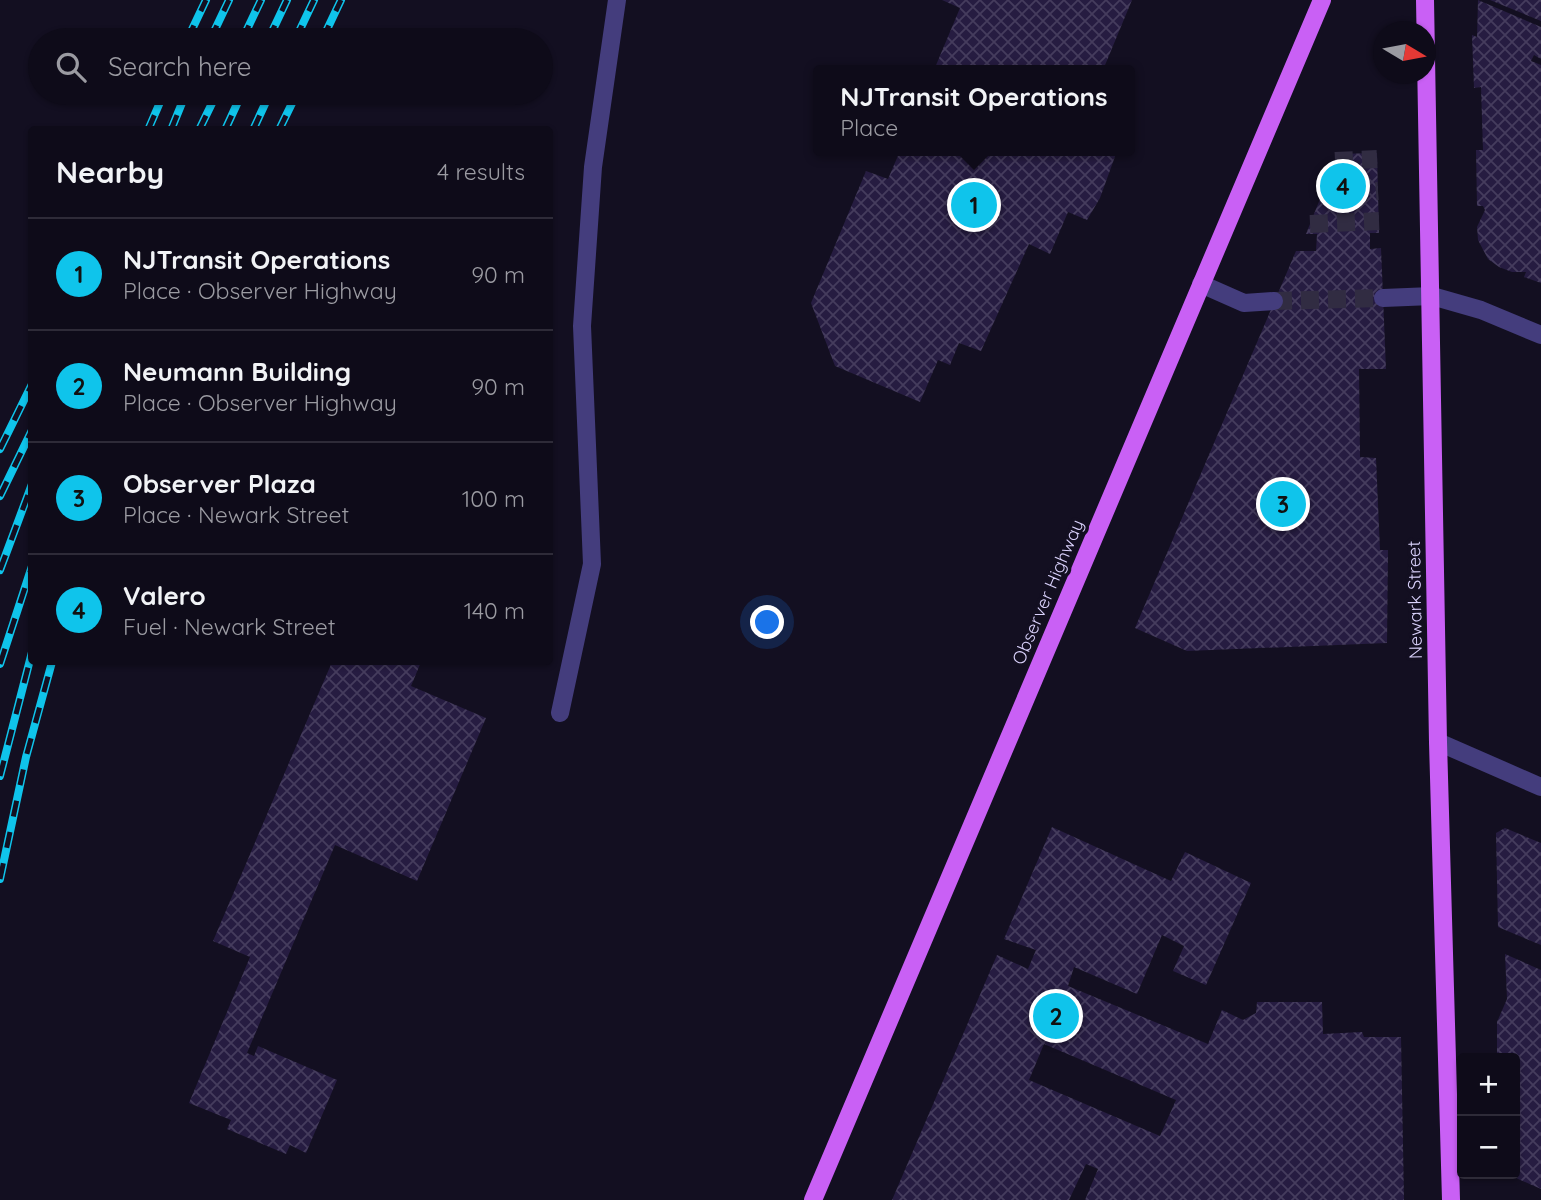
<!DOCTYPE html>
<html lang="en">
<head>
<meta charset="utf-8">
<style>
  body { margin:0; font-family:Quicksand,sans-serif; background:#171422; color:#f1f3f6 }
  .controls { position:absolute; right:21px; bottom:21px; display:grid; overflow:hidden; border-radius:7px; box-shadow:0 2px 5px #0004 }
  .controls button { width:63px; height:63px; display:grid; place-items:center; padding:0; border:0; border-bottom:2px solid #2e2b38; background:#0e0b19; color:#f1f3f6; font:35px sans-serif }
  .compass { position:absolute; left:1373px; top:21px; width:63px; height:63px; border-radius:50%; background:#0e0b19; box-shadow:0 2px 5px #0004; rotate:100deg }
  .you { position:absolute; left:768px; top:623px; width:24px; height:24px; margin:-18px; border:5px solid #fff; border-radius:50%; background:#1a73e8; box-shadow:0 0 0 10px #1a73e833 }
  .badge { display:grid; place-items:center; width:46px; height:46px; border-radius:50%; background:#0fc4eb; color:#111; font-size:23px; font-weight:700 }
  .pin { position:absolute; translate:-50% -50%; border:4px solid #fff; box-shadow:0 2px 7px #0006 }
  .popup { position:absolute; left:813px; top:65px; width:322px; height:91px; box-sizing:border-box; display:grid; place-content:center; border-radius:7px; background:#0e0b19; filter:drop-shadow(0 2px 5px #0005); font-size:23px; white-space:nowrap; color:#9b9ba2 }
  .popup b { font-size:26px; color:#f1f3f6 }
  .popup::after { content:''; position:absolute; left:50%; top:100%; margin-left:-14px; border:14px solid transparent; border-top-color:#0e0b19 }
  .list { margin:0; padding:0; list-style:none }
  h2 { display:flex; justify-content:space-between; align-items:center; height:91px; margin:0; padding:0 28px; font-size:30px }
  h2 small { font-size:23px; font-weight:400; color:#9b9ba2 }
  .list li { display:grid; grid-template-columns:46px 1fr auto; gap:21px; align-items:center; box-sizing:border-box; height:112px; padding:0 28px; border-top:2px solid #2e2b38 }
  .list b { display:block; font-size:26px; white-space:nowrap }
  .list p { margin:0; font-size:23px; white-space:nowrap; color:#9b9ba2 }
  .list em { font-size:23px; font-style:normal; color:#9b9ba2 }
  .icon { flex:none; width:38px; height:38px; fill:none; stroke:currentColor; stroke-width:2; stroke-linecap:round; stroke-linejoin:round }
  .map { position:relative; flex:none; width:1541px; height:1200px; overflow:hidden }
  .search { position:absolute; background:#0e0b19; box-shadow:0 2px 5px #0004; left:28px; top:28px; width:525px; height:77px; display:flex; align-items:center; gap:18px; box-sizing:border-box; padding:0 24px; border-radius:38px; color:#9b9ba2; font-size:26px }
  .panel { position:absolute; background:#0e0b19; box-shadow:0 2px 5px #0004; left:28px; top:126px; width:525px; height:539px; border-radius:7px }
  .map>svg:first-child { display:block }
  .building { fill:url(#building-cross-hatch); fill-rule:evenodd }
  .lines { fill:none; stroke-linecap:round; stroke-linejoin:round }
  .minor-tunnel { stroke:#312c42; stroke-width:18; stroke-dasharray:18 9; stroke-linecap:butt }
  .minor { stroke:#443d7d; stroke-width:18 }
  .major { stroke:#c960f5; stroke-width:18 }
  .rail-casing { stroke:#0fc4eb; stroke-width:8 }
  .rail { stroke:#130f21; stroke-width:5; stroke-dasharray:16; stroke-linecap:butt }
  .labels { text-anchor:middle; stroke-width:7; stroke-linejoin:round; paint-order:stroke }
  .street-label { font-size:18px; fill:#dad2fc; stroke:#130f21 }
</style>
</head>
<body>
<div class="map">
<svg width="1541" height="1200" viewBox="0 0 1541 1200">
  <defs>
    <pattern id="building-cross-hatch" width="8" height="8" patternUnits="userSpaceOnUse" patternTransform="scale(1.75)"><rect width="8" height="8" fill="#261c41"/><path d="M0 0l8 8M0 8l8-8" fill="none" stroke="#453c5d"/></pattern>
  </defs>
  <rect width="100%" height="100%" fill="#130f21"/>
  <g class="building">
    <polygon points="942,0 1132,0 1103,70 934,70 960,8"/>
    <polygon points="1478,0 1541,27 1541,59 1534,55 1531,61 1541,65 1541,283 1524,277 1526,272 1512,272 1499,267 1488,259 1478,240 1477,227 1485,210 1483,206 1477,206 1476,150 1483,150 1481,87 1474,88 1472,35 1477,37"/>
    <polygon points="1490,0 1541,0 1541,21"/>
    <polygon points="900,151 1117,151 1100,198 1087,220 1068,212 1050,254 1029,244 981,351 959,343 950,365 938,360 920,402 835,366 811,303 866,171 888,179"/>
    <polygon points="1377,153 1379,233 1370,233 1370,249 1381,248 1386,369 1359,369 1360,457 1376,458 1380,550 1388,550 1387,643 1187,651 1135,628 1296,251 1316,251 1317,234 1306,234 1338,154"/>
    <polygon points="332,662 421,662 411,686 486,718 417,881 335,845 247,1053 254,1056 258,1046 337,1080 306,1153 290,1145 286,1154 227,1129 231,1120 189,1103 250,957 213,941"/>
    <path d="M1052,827l119,54 14,-29 66,31 -45,102 -33,-14 11,-25 -22,-11 -25,59 -63,-27 -6,19 140,58 14,-34 21,10 13,-7 1,-11h65l1,32 39,-2 2,5h37l3,163h-319l13,-31 -12,-5 -17,36h-177l105,-245 31,14 8,-19 -32,-11zM1044,1044l132,56 -16,36 -131,-56z"/>
    <polygon points="1505,828 1541,843 1541,945 1498,927 1496,833"/>
    <polygon points="1505,954 1541,970 1541,1189 1507,1174 1515,1174 1515,1058 1497,1058 1497,1022 1507,999"/>
  </g>
  <g class="lines">
    <g class="minor-tunnel">
      <polyline points="1335,161 1377,159"/>
      <polyline points="1322,195 1378,191"/>
      <polyline points="1310,224 1379,221"/>
      <polyline points="1274,301 1383,298"/>
    </g>
    <g class="minor">
      <polyline points="1201,284 1244,303 1274,301"/>
      <polyline points="1383,298 1432,296 1481,310 1541,335"/>
      <polyline points="560,713 592,564 582,326 593,167 617,0"/>
      <polyline points="1438,742 1541,787"/>
    </g>
    <g class="major">
      <polyline points="1425,0 1438,742 1451,1200"/>
      <polyline points="813,1200 1322,0"/>
    </g>
    <g class="rail-casing">
      <g id="rail">
        <polyline points="187,40 206,0"/>
        <polyline points="210,40 229,0"/>
        <polyline points="242,40 261,0"/>
        <polyline points="268,40 287,0"/>
        <polyline points="295,40 314,0"/>
        <polyline points="322,40 341,0"/>
        <polyline points="148,130 164,93"/>
        <polyline points="171,130 186,93"/>
        <polyline points="199,130 217,93"/>
        <polyline points="225,130 242,93"/>
        <polyline points="253,130 270,93"/>
        <polyline points="279,130 297,93"/>
        <polyline points="0,449 32,384"/>
        <polyline points="0,496 32,430"/>
        <polyline points="0,570 32,484"/>
        <polyline points="0,664 32,566"/>
        <polyline points="0,776 32,652"/>
        <polyline points="0,879 26,757 52,662"/>
      </g>
    </g>
    <use href="#rail" class="rail"/>
  </g>
  <g class="labels">
    <g class="street-label">
      <text transform="translate(1048 592) rotate(-67)" y="6">Observer Highway</text>
      <text transform="translate(1415 600) rotate(-91)" y="6">Newark Street</text>
    </g>
  </g>
</svg>
<div class="controls">
<button>+</button>
<button>−</button>
</div>
<svg class="compass" viewBox="-18 -18 36 36"><path d="M0-13l5 13h-10z" fill="#e53935"/><path d="M0 13l5-13h-10z" fill="#9b9ba2"/></svg>
<div class="you"></div>
<div class="pin badge" style="left:974px;top:205px">1</div>
<div class="popup"><b>NJTransit Operations</b>Place</div>
<div class="pin badge" style="left:1056px;top:1016px">2</div>
<div class="pin badge" style="left:1283px;top:504px">3</div>
<div class="pin badge" style="left:1343px;top:186px">4</div>
<div class="search"><svg class="icon" aria-label="search" viewBox="0 0 24 24"><circle cx="10" cy="10" r="6"/><path d="M15 15l6 6"/></svg>Search here</div>
<section class="panel">
<h2>Nearby<small>4 results</small></h2>
<ul class="list">
<li><span class="badge">1</span><div><b>NJTransit Operations</b><p>Place · Observer Highway</p></div><em>90 m</em></li>
<li><span class="badge">2</span><div><b>Neumann Building</b><p>Place · Observer Highway</p></div><em>90 m</em></li>
<li><span class="badge">3</span><div><b>Observer Plaza</b><p>Place · Newark Street</p></div><em>100 m</em></li>
<li><span class="badge">4</span><div><b>Valero</b><p>Fuel · Newark Street</p></div><em>140 m</em></li>
</ul>
</section>
</div>
</body>
</html>
